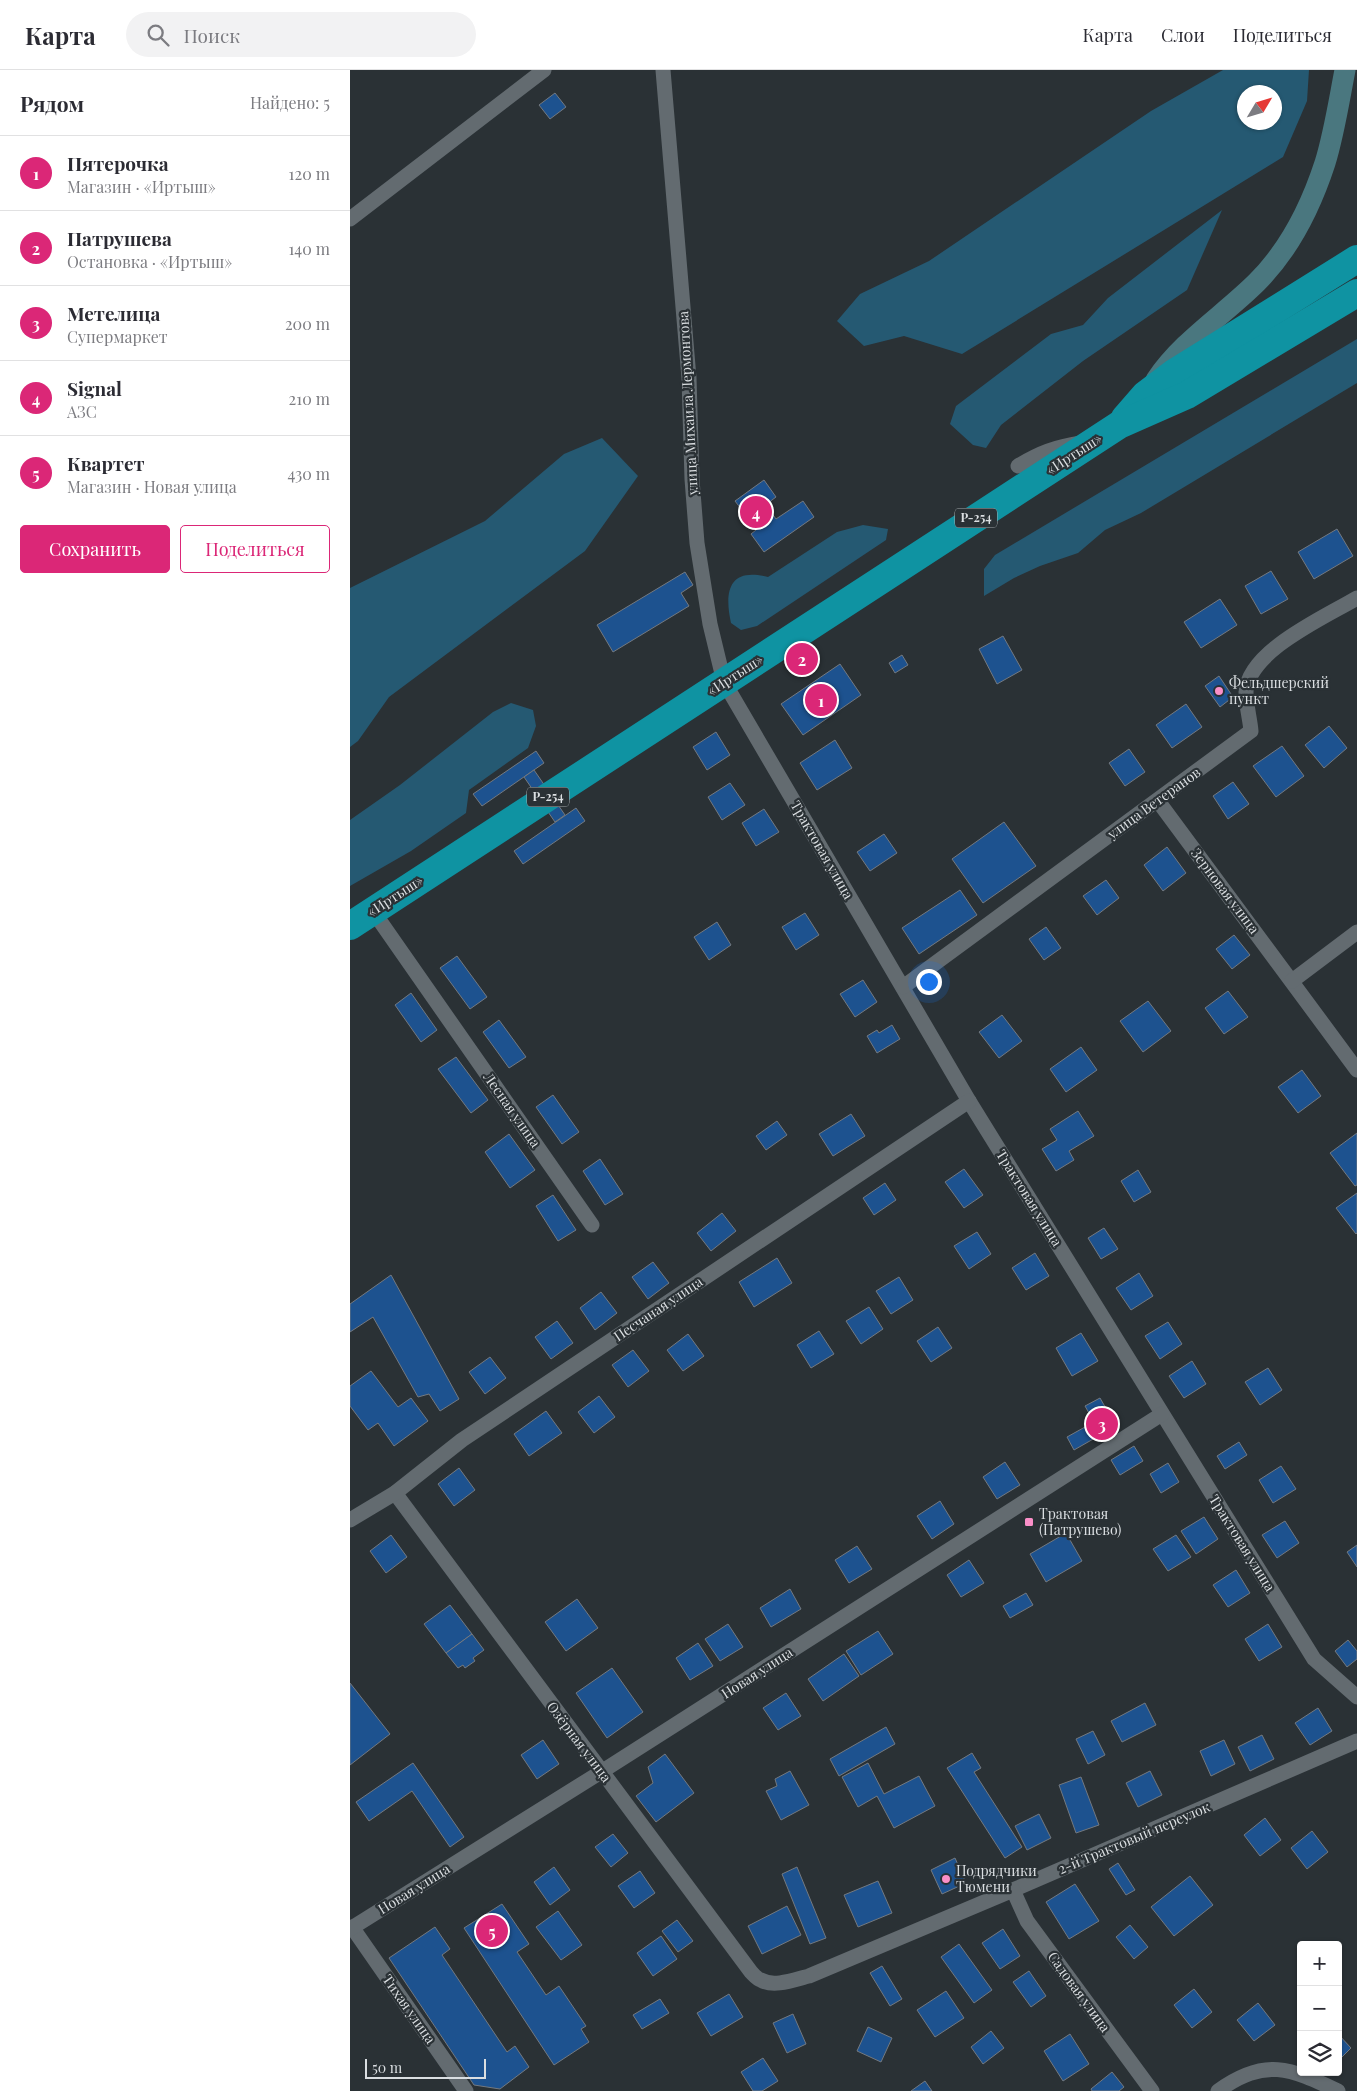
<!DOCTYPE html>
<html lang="ru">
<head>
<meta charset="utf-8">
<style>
  body { margin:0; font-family:"Playfair Display",serif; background:#f2f2f3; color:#2b2b33 }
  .controls { position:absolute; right:15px; bottom:15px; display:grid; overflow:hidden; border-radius:5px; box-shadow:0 1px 4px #0004 }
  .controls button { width:45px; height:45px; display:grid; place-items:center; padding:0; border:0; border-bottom:1px solid #e1e1e2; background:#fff; color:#2b2b33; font:25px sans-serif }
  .compass { position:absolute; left:887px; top:15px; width:45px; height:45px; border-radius:50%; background:#fff; box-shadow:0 1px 4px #0004; rotate:52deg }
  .scale { position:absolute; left:15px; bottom:12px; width:121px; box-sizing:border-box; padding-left:5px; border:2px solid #dadee1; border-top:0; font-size:14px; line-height:18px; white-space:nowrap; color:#dadee1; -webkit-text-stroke:4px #2a3135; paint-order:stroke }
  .you { position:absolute; left:578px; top:911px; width:18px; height:18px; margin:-12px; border:4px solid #fff; border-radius:50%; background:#1a73e8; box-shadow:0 0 0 8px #1a73e833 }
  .badge { display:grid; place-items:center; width:32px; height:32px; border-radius:50%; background:#db2777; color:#fff; font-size:16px; font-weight:700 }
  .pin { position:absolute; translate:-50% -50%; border:2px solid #fff; box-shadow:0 1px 5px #0006 }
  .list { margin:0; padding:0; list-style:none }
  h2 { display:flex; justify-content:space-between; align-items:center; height:65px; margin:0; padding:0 20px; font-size:21px }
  h2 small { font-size:16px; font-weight:400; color:#7c7c81 }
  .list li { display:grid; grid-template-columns:32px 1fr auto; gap:15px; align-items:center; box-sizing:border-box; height:75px; padding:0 20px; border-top:1px solid #e1e1e2 }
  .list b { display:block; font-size:19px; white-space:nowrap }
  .list p { margin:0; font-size:16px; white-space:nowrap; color:#7c7c81 }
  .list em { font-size:16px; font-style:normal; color:#7c7c81 }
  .actions { display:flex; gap:10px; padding:15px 20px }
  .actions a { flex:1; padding:11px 0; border:1px solid #db2777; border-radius:5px; text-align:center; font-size:18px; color:#db2777 }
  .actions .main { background:#db2777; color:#fff }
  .icon { flex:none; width:28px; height:28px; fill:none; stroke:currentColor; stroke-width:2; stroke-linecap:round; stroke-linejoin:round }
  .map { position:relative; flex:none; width:1007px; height:2021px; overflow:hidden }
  header { display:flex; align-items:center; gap:30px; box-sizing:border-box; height:70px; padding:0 25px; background:#fff; border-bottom:1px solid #e1e1e2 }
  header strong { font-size:24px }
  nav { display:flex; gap:28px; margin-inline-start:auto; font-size:18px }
  .search { width:350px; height:45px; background:#f2f2f3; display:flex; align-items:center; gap:12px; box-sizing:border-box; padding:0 18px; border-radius:28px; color:#7c7c81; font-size:19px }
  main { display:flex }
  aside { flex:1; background:#fff }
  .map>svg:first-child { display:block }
  .green { fill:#255972; fill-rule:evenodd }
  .building { fill:#1d528f; stroke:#737980 }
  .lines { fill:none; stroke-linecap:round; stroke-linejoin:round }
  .street { stroke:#636b70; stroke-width:15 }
  .secondary { stroke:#4a777f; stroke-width:21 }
  .highway { stroke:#0f93a2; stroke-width:28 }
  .poi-dot { fill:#fa8fc8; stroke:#2a3135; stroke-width:2 }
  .labels { text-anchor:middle; stroke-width:4.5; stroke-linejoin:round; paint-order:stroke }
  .shield { fill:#2a3135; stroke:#a5aaad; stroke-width:1 }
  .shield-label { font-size:12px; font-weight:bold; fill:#dadee1 }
  .street-label { font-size:14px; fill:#dadee1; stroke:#2a3135 }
  .poi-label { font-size:14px; fill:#dadee1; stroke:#2a3135; text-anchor:start }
</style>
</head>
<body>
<header>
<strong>Карта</strong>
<div class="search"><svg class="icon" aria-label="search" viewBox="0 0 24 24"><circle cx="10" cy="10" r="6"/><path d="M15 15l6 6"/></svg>Поиск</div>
<nav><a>Карта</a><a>Слои</a><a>Поделиться</a></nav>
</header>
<main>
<aside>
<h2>Рядом<small>Найдено: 5</small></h2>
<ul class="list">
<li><span class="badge">1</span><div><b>Пятерочка</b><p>Магазин · «Иртыш»</p></div><em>120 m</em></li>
<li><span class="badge">2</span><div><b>Патрушева</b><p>Остановка · «Иртыш»</p></div><em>140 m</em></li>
<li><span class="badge">3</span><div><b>Метелица</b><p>Супермаркет</p></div><em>200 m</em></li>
<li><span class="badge">4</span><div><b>Signal</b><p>АЗС</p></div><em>210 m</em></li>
<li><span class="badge">5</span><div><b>Квартет</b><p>Магазин · Новая улица</p></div><em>430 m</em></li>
</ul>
<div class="actions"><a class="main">Сохранить</a><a>Поделиться</a></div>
</aside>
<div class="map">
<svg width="1007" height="2021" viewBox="0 0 1007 2021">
  <rect width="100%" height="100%" fill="#2a3135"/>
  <g class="green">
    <path d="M873,0h86l-2,31 -24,56 -321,197 -58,-18 -40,10 -27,-25 23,-27 69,-33 222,-150zM924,22v30h-30v-30z"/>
    <polygon points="872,140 837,220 733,291 651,355 636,378 623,375 600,354 606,336 701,264 733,255 758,228"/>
    <polygon points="1007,269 1007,313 791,443 755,460 728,483 690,496 664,508 634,526 634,499 645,485"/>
    <polygon points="252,368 288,406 235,481 39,627 8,671 0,677 0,518 135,451 214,384"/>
    <path d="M513,455l25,4 -2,11 -129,86 -16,4 -10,-7c-7,-32 -2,-56 37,-46l69,-45z"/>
    <polygon points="161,633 183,640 186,656 178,678 119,720 116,743 61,781 0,816 0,750 50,715 143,642"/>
  </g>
  <g class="building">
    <polygon points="205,23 216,37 200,49 189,35"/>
    <polygon points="414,410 426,427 398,448 385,431"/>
    <polygon points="453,431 464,447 414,482 401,464 406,460 398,448 416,435 426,449"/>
    <polygon points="987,459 1003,486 964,509 948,482"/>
    <polygon points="921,501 938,529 911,544 895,516"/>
    <polygon points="335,502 343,515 331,523 339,536 263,582 247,555"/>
    <polygon points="870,529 887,555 851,578 834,552"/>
    <polygon points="653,566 672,600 647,614 629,579"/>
    <polygon points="552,585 558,595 545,603 539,593"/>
    <polygon points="490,594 511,625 453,665 431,634"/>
    <polygon points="869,606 883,627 870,637 855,616"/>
    <polygon points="836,634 852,657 822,678 806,655"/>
    <polygon points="979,656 997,678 974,698 955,675"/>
    <polygon points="366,662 380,685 357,700 343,677"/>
    <polygon points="485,670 502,698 467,720 450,693"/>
    <polygon points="932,676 954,706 926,727 903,696"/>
    <polygon points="779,679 795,702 775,716 759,693"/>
    <polygon points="186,681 194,693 132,736 123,724"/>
    <polygon points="184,700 215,745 205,752 174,707"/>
    <polygon points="883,712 899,734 878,749 863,726"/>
    <polygon points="380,713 395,735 372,750 358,727"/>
    <polygon points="226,738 235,751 173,794 164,781"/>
    <polygon points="414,739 429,762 406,776 392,753"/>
    <polygon points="654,752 686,796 633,833 602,789"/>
    <polygon points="534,764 547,783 520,801 507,782"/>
    <polygon points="817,777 836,803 813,821 794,795"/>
    <polygon points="756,810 769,828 747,845 733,826"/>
    <polygon points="610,820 627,845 569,884 552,858"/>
    <polygon points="455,843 469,865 446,880 432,857"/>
    <polygon points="367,852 381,875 359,890 344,867"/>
    <polygon points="696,857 711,878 694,890 679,869"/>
    <polygon points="884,865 900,885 882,899 866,879"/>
    <polygon points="107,886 137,927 120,939 90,898"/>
    <polygon points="513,910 527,932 505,947 490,924"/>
    <polygon points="878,921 898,947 874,964 855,938"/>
    <polygon points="61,923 87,960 71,972 45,935"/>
    <polygon points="798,931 821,961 793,982 770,951"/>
    <polygon points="652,945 672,971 649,988 629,962"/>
    <polygon points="149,950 176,987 159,998 133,962"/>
    <polygon points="542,955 550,969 527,983 517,966 527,960 529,963"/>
    <polygon points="731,977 747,1000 716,1022 700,999"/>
    <polygon points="106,987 138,1030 121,1043 88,999"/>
    <polygon points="952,1000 971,1026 948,1043 928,1017"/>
    <polygon points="203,1025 229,1062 212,1074 186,1037"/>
    <polygon points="728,1041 744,1066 719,1081 724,1090 706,1101 692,1079 707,1070 700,1059"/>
    <polygon points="501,1044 515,1066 483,1086 469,1064"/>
    <polygon points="427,1051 437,1065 416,1080 406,1066"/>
    <polygon points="1007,1063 1007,1115 1005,1116 980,1083"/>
    <polygon points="159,1064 185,1100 160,1118 135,1082"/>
    <polygon points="250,1089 273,1124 255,1135 233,1101"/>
    <polygon points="614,1099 633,1125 614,1138 595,1112"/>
    <polygon points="788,1100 801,1122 784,1132 771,1111"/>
    <polygon points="535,1113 546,1130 524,1145 513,1128"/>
    <polygon points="1007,1123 1007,1163 1006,1164 986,1138"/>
    <polygon points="203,1125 226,1160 208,1171 186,1136"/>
    <polygon points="372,1143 386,1161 361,1181 347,1163"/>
    <polygon points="754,1158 768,1179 751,1189 738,1168"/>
    <polygon points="627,1162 641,1184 619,1199 604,1176"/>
    <polygon points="685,1183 699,1206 676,1220 662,1198"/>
    <polygon points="427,1188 442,1213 404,1237 389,1212"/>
    <polygon points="303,1192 319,1213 298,1229 282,1207"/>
    <polygon points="789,1203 803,1226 781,1240 766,1218"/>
    <polygon points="41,1205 109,1329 90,1341 79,1324 68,1327 23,1247 0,1262 0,1234"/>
    <polygon points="549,1207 563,1230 541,1244 526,1221"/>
    <polygon points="251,1222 267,1243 245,1260 230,1238"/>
    <polygon points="519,1237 533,1259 511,1274 496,1251"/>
    <polygon points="207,1251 223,1273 201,1289 185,1267"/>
    <polygon points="818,1252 832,1274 810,1289 795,1266"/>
    <polygon points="588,1257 602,1278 581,1292 567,1271"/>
    <polygon points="469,1261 484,1284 461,1298 447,1275"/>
    <polygon points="731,1263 748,1291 722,1306 706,1278"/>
    <polygon points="338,1264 354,1286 333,1301 317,1280"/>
    <polygon points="283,1280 299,1301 278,1317 262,1295"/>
    <polygon points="140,1287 156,1308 135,1324 119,1302"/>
    <polygon points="842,1291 856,1314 834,1328 819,1306"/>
    <polygon points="918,1298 932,1320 910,1335 895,1312"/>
    <polygon points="21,1301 48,1337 61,1328 78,1351 44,1376 28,1353 18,1360 0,1336 0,1316"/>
    <polygon points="249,1326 265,1347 244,1363 228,1342"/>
    <polygon points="750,1328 766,1356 724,1380 717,1367 744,1352 735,1336"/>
    <polygon points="196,1341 212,1363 179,1386 164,1364"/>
    <polygon points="889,1372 897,1385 875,1399 867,1386"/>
    <polygon points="784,1376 793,1391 770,1405 761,1390"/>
    <polygon points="655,1392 670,1415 647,1429 633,1407"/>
    <polygon points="818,1393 829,1412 811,1423 800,1404"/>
    <polygon points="931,1396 946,1419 923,1433 909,1410"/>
    <polygon points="109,1398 125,1420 104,1436 88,1414"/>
    <polygon points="590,1431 604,1454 582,1469 567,1446"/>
    <polygon points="854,1447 868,1469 846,1484 831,1461"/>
    <polygon points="935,1451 949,1473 927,1488 912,1465"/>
    <polygon points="716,1463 732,1491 696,1512 680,1484"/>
    <polygon points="41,1465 57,1487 36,1503 20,1481"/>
    <polygon points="826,1465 841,1487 818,1501 803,1479"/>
    <polygon points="1007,1475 1007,1497 997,1482"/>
    <polygon points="507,1476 522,1499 499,1513 485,1490"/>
    <polygon points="619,1490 634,1513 611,1527 597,1505"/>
    <polygon points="886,1500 900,1523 878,1537 863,1515"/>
    <polygon points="440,1519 451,1539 421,1557 410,1538"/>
    <polygon points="676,1523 683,1535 660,1548 653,1536"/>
    <polygon points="227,1529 248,1558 216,1581 195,1552"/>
    <polygon points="100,1535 122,1564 96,1583 74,1554"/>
    <polygon points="378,1554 393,1577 370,1591 355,1569"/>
    <polygon points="918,1554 932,1577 909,1591 895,1569"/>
    <polygon points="528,1561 543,1584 511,1605 496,1581"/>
    <polygon points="122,1564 134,1580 123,1588 125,1591 115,1598 113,1595 108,1598 96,1583"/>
    <polygon points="998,1570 1007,1581 1007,1589 997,1597 985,1581"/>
    <polygon points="348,1573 363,1596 340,1610 326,1588"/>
    <polygon points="494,1584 509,1606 473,1631 458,1609"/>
    <polygon points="262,1598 293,1642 257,1668 226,1623"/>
    <polygon points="0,1613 40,1664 0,1695"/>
    <polygon points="436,1623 451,1646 428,1660 413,1638"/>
    <polygon points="795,1633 806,1655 772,1672 761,1651"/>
    <polygon points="968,1638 982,1661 960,1675 945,1653"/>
    <polygon points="536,1657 545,1674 489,1706 480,1689"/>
    <polygon points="743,1661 755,1685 738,1694 726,1669"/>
    <polygon points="912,1665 924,1689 900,1701 888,1677"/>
    <polygon points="193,1670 209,1694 187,1709 171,1685"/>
    <polygon points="874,1670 885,1694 861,1706 850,1681"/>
    <polygon points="622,1683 631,1698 624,1702 672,1777 655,1788 597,1698"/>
    <polygon points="315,1684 344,1723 306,1752 286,1726 303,1713 298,1697"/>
    <polygon points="63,1693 114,1767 100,1777 62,1721 19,1751 6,1732"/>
    <polygon points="518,1693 534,1724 569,1706 585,1736 544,1758 527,1726 508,1737 492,1707"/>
    <polygon points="440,1701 459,1735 431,1750 416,1721 427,1716 425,1709"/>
    <polygon points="800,1701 812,1725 788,1737 776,1713"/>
    <polygon points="731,1707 749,1755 726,1763 709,1715"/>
    <polygon points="689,1744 701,1768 677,1780 665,1756"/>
    <polygon points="915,1748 931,1770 910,1786 894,1765"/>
    <polygon points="962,1761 978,1782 957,1799 941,1778"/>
    <polygon points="263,1764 278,1783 261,1797 245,1777"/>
    <polygon points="605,1788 616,1813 592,1824 581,1800"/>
    <polygon points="768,1793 785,1820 776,1825 759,1799"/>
    <polygon points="204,1797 220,1820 200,1835 184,1812"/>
    <polygon points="447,1797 476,1868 460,1874 432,1804"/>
    <polygon points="290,1801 305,1823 284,1838 268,1816"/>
    <polygon points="840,1806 863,1835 824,1866 801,1837"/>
    <polygon points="528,1811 542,1843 508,1857 494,1825"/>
    <polygon points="725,1814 749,1851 719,1869 696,1832"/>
    <polygon points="152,1834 179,1874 167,1882 196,1925 209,1916 236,1956 231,1959 239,1972 204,1995 114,1858"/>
    <polygon points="437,1836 451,1865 412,1884 398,1856"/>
    <polygon points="208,1841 232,1875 211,1890 186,1857"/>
    <polygon points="327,1850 343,1871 328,1882 312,1861"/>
    <polygon points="780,1855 798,1877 784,1889 766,1867"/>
    <polygon points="85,1857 100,1879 92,1885 157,1982 165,1976 179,1997 150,2019 124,2015 39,1888"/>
    <polygon points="653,1859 670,1886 650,1899 632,1873"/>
    <polygon points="311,1866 327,1889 303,1906 287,1883"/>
    <polygon points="609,1874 642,1920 624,1933 591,1887"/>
    <polygon points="532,1896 552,1929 540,1936 520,1903"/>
    <polygon points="679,1901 696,1926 681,1937 663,1912"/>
    <polygon points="844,1919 862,1942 842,1958 824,1935"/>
    <polygon points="596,1921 614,1948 585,1967 567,1940"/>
    <polygon points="379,1924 393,1947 361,1966 347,1943"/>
    <polygon points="310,1929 319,1943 292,1959 283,1945"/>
    <polygon points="908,1933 925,1955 904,1971 887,1950"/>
    <polygon points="443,1944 456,1974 437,1983 423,1953"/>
    <polygon points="518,1957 542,1968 531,1992 507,1981"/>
    <polygon points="641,1961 654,1978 633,1994 621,1977"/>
    <polygon points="720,1964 739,1994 713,2011 694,1981"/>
    <polygon points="988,1964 1001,1978 988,1991"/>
    <polygon points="413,1988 428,2011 412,2021 403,2021 391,2002"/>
    <polygon points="762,2002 774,2017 769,2021 742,2021 741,2019"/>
    <polygon points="575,2011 582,2021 561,2021"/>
  </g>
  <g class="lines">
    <g class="street">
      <polyline points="313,0 339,308 342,409 347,473 360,554 374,612 619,1031 964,1589 1007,1627"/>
      <polyline points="0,149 194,0"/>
      <path d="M668,396c22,-13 37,-19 63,-23"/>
      <polyline points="808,731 1007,1000"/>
      <polyline points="23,841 242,1155"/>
      <polyline points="942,911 1007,862"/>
      <path d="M553,917l348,-256c-1,-12 -5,-26 -5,-39 2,-41 79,-75 111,-94"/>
      <path d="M45,1423l356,479c3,3 6,7 10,8 13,8 35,-1 48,-4l204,-86 344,-149"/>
      <polyline points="0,1450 45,1423 112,1370 619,1031"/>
      <polyline points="663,1820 677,1851 802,2021"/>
      <polyline points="2,1857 116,2021"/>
      <polyline points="0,1859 251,1702 812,1344"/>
      <path d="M868,2021c47,-34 72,-23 120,0"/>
    </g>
    <path class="secondary" d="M806,310c26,-39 68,-65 101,-98 32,-32 54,-76 68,-119 9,-29 14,-62 20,-93"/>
    <g class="highway">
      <polyline points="775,348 795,325 824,303 1007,189"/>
      <polyline points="0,856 769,355 837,325 1007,223"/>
    </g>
  </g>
  <g class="poi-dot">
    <circle cx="869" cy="621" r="5"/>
    <rect x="674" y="1447" width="10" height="10" rx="2.5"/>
    <circle cx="596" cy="1809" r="5"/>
  </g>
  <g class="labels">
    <g class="shield">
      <rect x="605" y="438.5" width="42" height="19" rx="4"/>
      <rect x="177" y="717.5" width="42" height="19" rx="4"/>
    </g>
    <g class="shield-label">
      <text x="626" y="452">Р-254</text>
      <text x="198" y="731">Р-254</text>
    </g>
    <g class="street-label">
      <text transform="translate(338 333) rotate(-93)" y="5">улица Михаила Лермонтова</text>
      <text transform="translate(724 384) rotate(-33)" y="5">«Иртыш»</text>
      <text transform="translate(385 605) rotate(-33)" y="5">«Иртыш»</text>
      <text transform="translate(804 733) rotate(-36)" y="5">улица Ветеранов</text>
      <text transform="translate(472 780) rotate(60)" y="5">Трактовая улица</text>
      <text transform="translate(875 821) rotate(53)" y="5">Зерновая улица</text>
      <text transform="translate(45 826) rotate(-33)" y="5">«Иртыш»</text>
      <text transform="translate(162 1040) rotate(55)" y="5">Лесная улица</text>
      <text transform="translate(679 1128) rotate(58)" y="5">Трактовая улица</text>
      <text transform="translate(308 1239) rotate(-34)" y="5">Песчаная улица</text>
      <text transform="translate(892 1473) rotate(58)" y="5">Трактовая улица</text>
      <text transform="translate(407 1603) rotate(-33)" y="5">Новая улица</text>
      <text transform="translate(229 1672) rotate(53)" y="5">Озёрная улица</text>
      <text transform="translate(784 1768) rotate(-23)" y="5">2-й Трактовый переулок</text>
      <text transform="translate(64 1819) rotate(-32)" y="5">Новая улица</text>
      <text transform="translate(729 1922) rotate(54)" y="5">Садовая улица</text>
      <text transform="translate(59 1939) rotate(55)" y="5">Тихая улица</text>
    </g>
    <g class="poi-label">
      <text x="879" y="618">Фельдшерский<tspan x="879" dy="16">пункт</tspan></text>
      <text x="689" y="1449">Трактовая<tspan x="689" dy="16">(Патрушево)</tspan></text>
      <text x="606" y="1806">Подрядчики<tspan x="606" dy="16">Тюмени</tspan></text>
    </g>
  </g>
</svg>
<div class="controls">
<button>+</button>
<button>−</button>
<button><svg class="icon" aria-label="layers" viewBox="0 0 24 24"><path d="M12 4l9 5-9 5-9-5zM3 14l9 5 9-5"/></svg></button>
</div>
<svg class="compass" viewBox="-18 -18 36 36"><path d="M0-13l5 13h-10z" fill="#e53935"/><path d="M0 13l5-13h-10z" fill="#7c7c81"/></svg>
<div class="scale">50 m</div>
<div class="you"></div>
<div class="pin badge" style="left:471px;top:630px">1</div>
<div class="pin badge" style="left:452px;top:589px">2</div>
<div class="pin badge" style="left:752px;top:1354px">3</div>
<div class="pin badge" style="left:406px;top:442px">4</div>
<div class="pin badge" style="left:142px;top:1861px">5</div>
</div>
</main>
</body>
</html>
